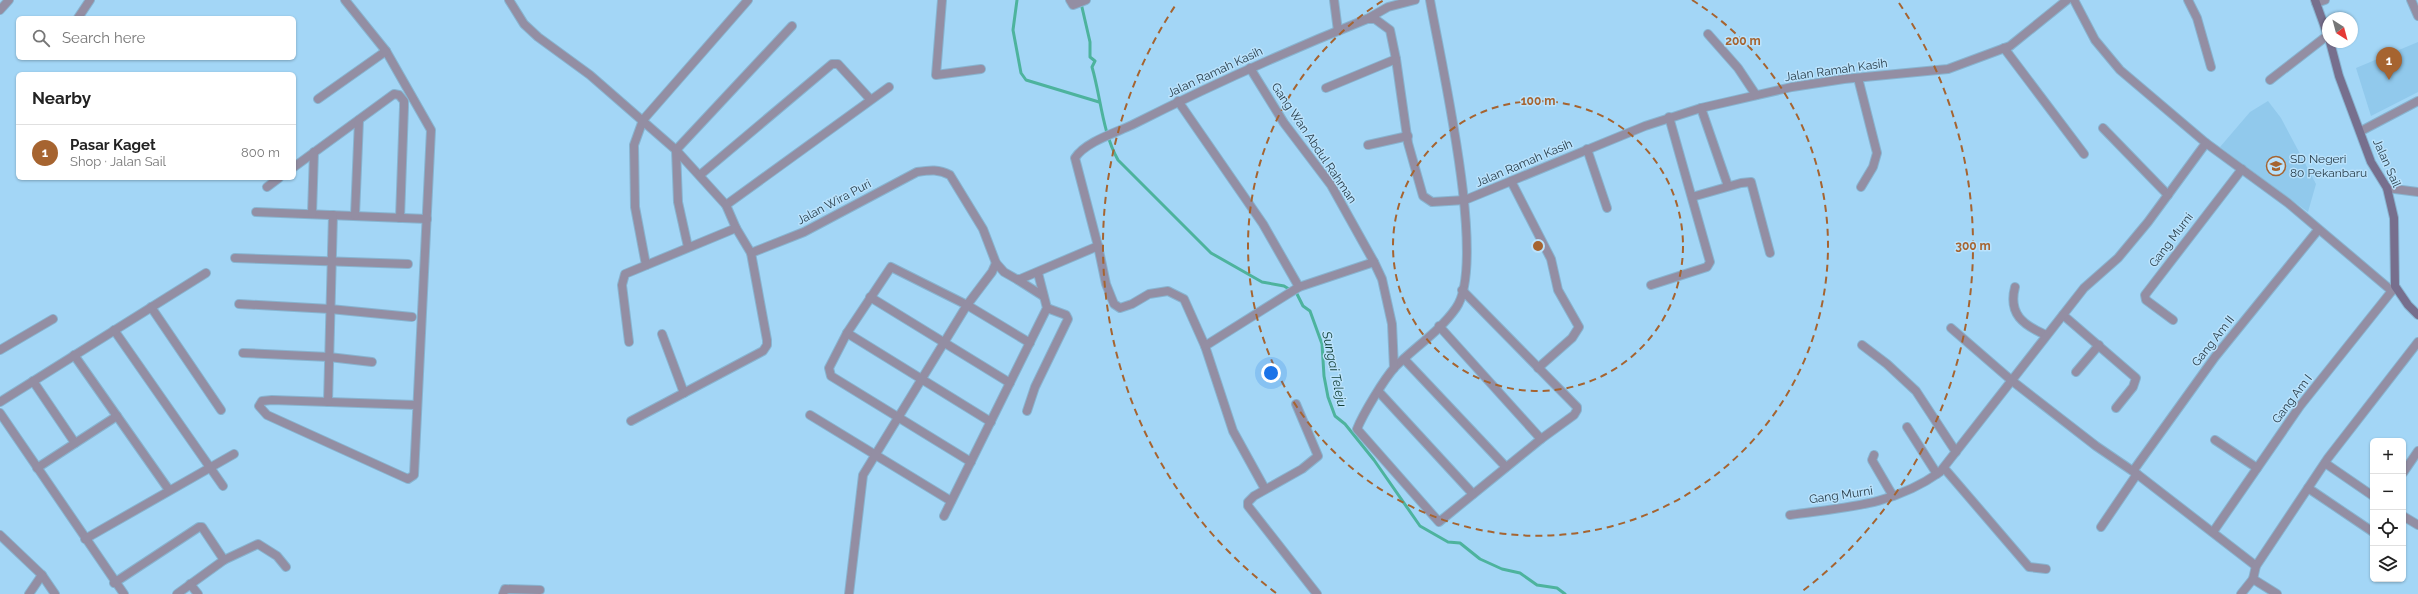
<!DOCTYPE html>
<html lang="en">
<head>
<meta charset="utf-8">
<style>
  body { margin:0; font-family:Raleway,sans-serif; background:#f6f6f6; color:#222 }
  .controls { position:absolute; right:12px; bottom:12px; display:grid; overflow:hidden; border-radius:6px; box-shadow:0 1px 3px #0004 }
  .controls button { width:36px; height:36px; display:grid; place-items:center; padding:0; border:0; border-bottom:1px solid #e0e0e0; background:#fff; color:#222; font:20px sans-serif }
  .compass { position:absolute; left:2322px; top:12px; width:36px; height:36px; border-radius:50%; background:#fff; box-shadow:0 1px 3px #0004; rotate:144deg }
  .you { position:absolute; left:1271px; top:373px; width:14px; height:14px; margin:-10px; border:3px solid #fff; border-radius:50%; background:#1a73e8; box-shadow:0 0 0 6px #1a73e833 }
  .badge { display:grid; place-items:center; width:26px; height:26px; border-radius:50%; background:#a66430; color:#fff; font-size:13px; font-weight:700 }
  .pin { position:absolute; translate:-50% -33px; filter:drop-shadow(0 1px 2px #0008) }
  .pin::after { content:''; position:absolute; top:21px; width:14px; height:12px; background:inherit; clip-path:polygon(0 0,100% 0,50% 100%) }
  .list { margin:0; padding:0; list-style:none }
  h2 { display:flex; justify-content:space-between; align-items:center; height:52px; margin:0; padding:0 16px; font-size:17px }
  h2 small { font-size:13px; font-weight:400; color:#767676 }
  .list li { display:grid; grid-template-columns:26px 1fr auto; gap:12px; align-items:center; box-sizing:border-box; height:56px; padding:0 16px; border-top:1px solid #e0e0e0 }
  .list b { display:block; font-size:15px; white-space:nowrap }
  .list p { margin:0; font-size:13px; white-space:nowrap; color:#767676 }
  .list em { font-size:13px; font-style:normal; color:#767676 }
  .icon { flex:none; width:22px; height:22px; fill:none; stroke:currentColor; stroke-width:2; stroke-linecap:round; stroke-linejoin:round }
  .map { position:relative; flex:none; width:2418px; height:594px; overflow:hidden }
  .search { position:absolute; background:#fff; box-shadow:0 1px 3px #0004; left:16px; top:16px; width:280px; height:44px; display:flex; align-items:center; gap:10px; box-sizing:border-box; padding:0 14px; border-radius:6px; color:#767676; font-size:15px }
  .panel { position:absolute; background:#fff; box-shadow:0 1px 3px #0004; left:16px; top:72px; width:280px; height:108px; border-radius:6px }
  .map>svg:first-child { display:block }
  .built { fill:#91c9ec }
  .lines { fill:none; stroke-linecap:round; stroke-linejoin:round }
  .stream { stroke:#4db39d; stroke-width:3 }
  .street-casing { stroke:#88b4d0; stroke-width:10 }
  .secondary-casing { stroke:#88b4d0; stroke-width:10 }
  .street { stroke:#938ea3; stroke-width:8 }
  .secondary { stroke:#776f8d; stroke-width:8 }
  .ring { fill:none; stroke:#a66430; stroke-width:2; stroke-dasharray:7 5 }
  .labels { text-anchor:middle; stroke-width:3; stroke-linejoin:round; paint-order:stroke }
  .street-label { font-size:12px; fill:#283d49; stroke:#bae2fc }
  .poi-label { font-size:12px; fill:#283d49; stroke:#bae2fc; text-anchor:start }
  .water-label { font-size:13px; font-style:italic; fill:#113f36; stroke:#bae2fc }
  .centre { fill:#a66430; stroke:#bae2fc; stroke-width:2 }
  .ring-label { font-size:12px; text-anchor:middle; font-weight:bold; fill:#a66430; stroke:#bae2fc; stroke-width:3; stroke-linejoin:round; paint-order:stroke }
</style>
</head>
<body>
<div class="map">
<svg width="2418" height="594" viewBox="0 0 2418 594">
  <rect width="100%" height="100%" fill="#a3d6f6"/>
  <g class="built">
    <polygon points="2418,42 2418,92 2371,116 2356,68"/>
    <polygon points="2268,101 2281,118 2316,184 2308,212 2220,147 2250,112"/>
  </g>
  <g class="lines">
    <g class="stream">
      <polyline points="1017,0 1013,30 1021,73 1026,80 1099,102"/>
      <path d="M1081,3l9,39v15l5,4 -3,6c9,31 10,64 26,93l93,93 51,29 22,4 13,8 6,12 7,5 12,33 2,32 4,21 7,19 10,8 29,36 46,66 28,16 12,1 20,16 22,10 18,4 17,12 20,3 8,6"/>
    </g>
    <g class="street-casing">
      <g id="street">
        <polyline points="345,0 386,51 431,130 414,475 408,479 267,415 259,406 262,401 272,400 416,405"/>
        <path d="M509,0l15,24 14,13 52,38 86,75 50,55 10,23 15,25 53,-21 113,-60c13,-2 22,-3 33,3l33,54 13,34 8,9 14,8 80,-34 -23,-88c10,-16 40,-25 57,-33 77,-39 155,-74 235,-106h8l15,11 6,29 12,84 15,53 9,6 33,-2 180,-74 56,-18 91,-21 52,-8 104,-10 62,-23 57,-46"/>
        <polyline points="942,0 936,75 981,69"/>
        <polyline points="1070,0 1073,5 1086,0"/>
        <polyline points="1334,0 1338,31"/>
        <path d="M1430,0c10,59 58,263 26,308 -16,23 -41,39 -61,59 -11,12 -32,47 -38,62l82,93 102,-83 -102,-113"/>
        <polyline points="2074,0 2095,40 2120,70 2206,143 2288,203 2392,291"/>
        <polyline points="2188,0 2197,18 2211,67"/>
        <polyline points="2411,0 2418,16"/>
        <polyline points="2316,3 2325,0"/>
        <polyline points="0,10 9,0"/>
        <polyline points="78,18 90,0"/>
        <polyline points="1367,19 1388,7 1415,0"/>
        <polyline points="1708,34 1738,68 1756,95"/>
        <polyline points="2004,48 2084,154"/>
        <polyline points="1250,68 1284,123 1331,185 1374,262 1382,279 1392,324 1394,368"/>
        <polyline points="1858,78 1877,153 1873,167 1861,187"/>
        <polyline points="2270,80 2328,35"/>
        <polyline points="1326,88 1396,59"/>
        <polyline points="318,99 386,51"/>
        <polyline points="1178,101 1263,224 1299,287"/>
        <polyline points="1701,108 1728,186"/>
        <polyline points="2103,128 2168,195"/>
        <polyline points="2361,131 2418,101"/>
        <polyline points="1368,145 1408,136"/>
        <polyline points="1587,149 1607,208"/>
        <polyline points="294,167 394,94 399,95 404,101 404,107 400,218"/>
        <polyline points="700,175 832,64 838,64 870,99"/>
        <polyline points="1511,181 1551,259 1558,290 1579,327 1572,338 1538,368"/>
        <polyline points="267,187 279,178"/>
        <polyline points="2387,188 2418,192"/>
        <polyline points="1692,197 1741,183 1751,182 1770,253"/>
        <polyline points="726,205 889,87"/>
        <polyline points="256,212 427,219"/>
        <polyline points="312,214 314,152"/>
        <polyline points="355,215 359,120"/>
        <polyline points="1098,246 1106,284 1114,304 1120,308 1132,304 1149,294 1168,291 1184,299 1205,346 1233,431 1265,489"/>
        <polyline points="688,247 678,202 676,150 792,26"/>
        <polyline points="235,258 408,264"/>
        <polyline points="646,265 635,207 634,145 643,120 748,0"/>
        <polyline points="1018,280 1043,296"/>
        <polyline points="1651,285 1707,267 1710,262 1669,117"/>
        <path d="M2015,287c-7,27 8,38 31,48"/>
        <polyline points="1462,290 1577,407 1577,410 1574,415 1541,439"/>
        <polyline points="870,297 1010,383"/>
        <polyline points="239,304 330,309 412,317"/>
        <polyline points="151,307 221,410"/>
        <polyline points="2063,315 2136,378 2133,387 2116,408"/>
        <polyline points="2173,320 2146,300 2145,295 2242,169"/>
        <polyline points="1951,328 2011,380 2096,446 2137,474 2256,566"/>
        <polyline points="114,330 223,486"/>
        <polyline points="847,333 991,422"/>
        <polyline points="662,334 684,393"/>
        <polyline points="629,342 622,285 625,274 736,228"/>
        <polyline points="1862,345 1887,364 1916,391 1956,452"/>
        <polyline points="1205,346 1299,287 1374,262"/>
        <polyline points="0,350 53,319"/>
        <polyline points="243,353 329,357 372,362"/>
        <polyline points="74,355 169,490"/>
        <polyline points="1404,359 1506,467"/>
        <polyline points="2076,372 2099,345"/>
        <polyline points="33,381 75,443"/>
        <polyline points="1379,392 1473,494"/>
        <polyline points="0,402 206,273"/>
        <polyline points="328,402 333,215"/>
        <polyline points="1296,404 1318,456 1302,469 1254,496 1248,502 1248,506 1317,594"/>
        <polyline points="1027,411 1035,387 1068,319 1066,315 1047,308"/>
        <polyline points="0,413 124,594"/>
        <polyline points="810,415 951,501"/>
        <polyline points="631,421 763,351 767,345 767,340 751,253"/>
        <polyline points="1907,427 1937,474"/>
        <polyline points="2215,440 2257,468"/>
        <polyline points="1874,455 1872,460 1893,496"/>
        <polyline points="971,462 831,376 829,368 847,333 891,267 967,305 1030,343"/>
        <polyline points="2325,463 2373,496"/>
        <polyline points="37,468 117,416"/>
        <polyline points="1944,468 2029,567 2046,569"/>
        <polyline points="2133,471 2215,357 2318,230"/>
        <polyline points="2403,473 2418,451"/>
        <polyline points="2308,488 2373,532"/>
        <path d="M1790,515c56,-8 102,-9 150,-43l144,-184 34,-30 30,-36 58,-79"/>
        <polyline points="944,516 1047,308 1038,273"/>
        <polyline points="2403,516 2418,525"/>
        <polyline points="2101,527 2137,474"/>
        <polyline points="2213,532 2300,406 2395,287"/>
        <polyline points="0,535 42,575 55,594"/>
        <polyline points="85,539 234,454"/>
        <polyline points="224,560 258,544 277,556 286,567"/>
        <polyline points="2253,579 2277,594"/>
        <polyline points="114,583 199,527 202,527 224,560 177,594"/>
        <polyline points="190,584 198,594"/>
        <polyline points="29,594 42,575"/>
        <polyline points="503,594 505,589 540,590"/>
        <polyline points="849,594 863,475 967,305 992,272 996,263"/>
        <polyline points="2241,594 2253,579 2256,566 2328,458 2418,342"/>
      </g>
    </g>
    <g class="secondary-casing">
      <g id="secondary">
        <polyline points="2315,0 2328,36"/>
        <polyline points="2330,42 2339,76 2371,162 2387,188 2394,218 2395,286 2408,305 2418,315"/>
      </g>
    </g>
    <use href="#street" class="street"/>
    <use href="#secondary" class="secondary"/>
  </g>
  <g class="ring">
    <circle cx="1538" cy="246" r="145"/>
    <path d="M1692 0A290 290 0 1 1 1384 0"/>
    <path d="M1276 593A435 435 0 0 1 1177 3M1899 3A435 435 0 0 1 1800 593"/>
  </g>
  <defs>
    <g id="school-ring" transform="scale(1)"><circle r="9.5" fill="#bae2fc" stroke="#a66430" stroke-width="1.5"/><path d="M0-5L7-2L0 1L-7-2ZM-4 1L0 2.5L4 1V4Q0 6-4 4Z" fill="#a66430"/></g>
  </defs>
  <g fill-rule="evenodd">
    <use href="#school-ring" x="2276" y="166"/>
  </g>
  <g class="labels">
    <g class="street-label">
      <text transform="translate(1836 70) rotate(-8)" y="4">Jalan Ramah Kasih</text>
      <text transform="translate(1215 72) rotate(-25)" y="4">Jalan Ramah Kasih</text>
      <text transform="translate(1314 143) rotate(56)" y="4">Gang Wan Abdul Rahman</text>
      <text transform="translate(1524 163) rotate(-23)" y="4">Jalan Ramah Kasih</text>
      <text transform="translate(2387 163) rotate(66)" y="4">Jalan Sail</text>
      <text transform="translate(834 202) rotate(-28)" y="4">Jalan Wira Puri</text>
      <text transform="translate(2171 240) rotate(-53)" y="4">Gang Murni</text>
      <text transform="translate(2213 341) rotate(-52)" y="4">Gang Am II</text>
      <text transform="translate(2292 399) rotate(-53)" y="4">Gang Am I</text>
      <text transform="translate(1841 495) rotate(-8)" y="4">Gang Murni</text>
    </g>
    <g class="poi-label">
      <text x="2290" y="163">SD Negeri<tspan x="2290" dy="14">80 Pekanbaru</tspan></text>
    </g>
    <g class="water-label">
      <text transform="translate(1335 369) rotate(78)" y="5">Sungai Teleju</text>
    </g>
  </g>
  <circle cx="1538" cy="246" r="6" class="centre"/>
  <g class="ring-label">
    <text x="1743" y="45">200 m</text>
    <text x="1538" y="105">100 m</text>
    <text x="1973" y="250">300 m</text>
  </g>
</svg>
<div class="controls">
<button>+</button>
<button>−</button>
<button><svg class="icon" aria-label="locate" viewBox="0 0 24 24"><circle cx="12" cy="12" r="6"/><path d="M12 2v4M12 18v4M2 12h4M18 12h4"/></svg></button>
<button><svg class="icon" aria-label="layers" viewBox="0 0 24 24"><path d="M12 4l9 5-9 5-9-5zM3 14l9 5 9-5"/></svg></button>
</div>
<svg class="compass" viewBox="-18 -18 36 36"><path d="M0-13l5 13h-10z" fill="#e53935"/><path d="M0 13l5-13h-10z" fill="#767676"/></svg>
<div class="you"></div>
<div class="pin badge" style="left:2389px;top:80px">1</div>
<div class="search"><svg class="icon" aria-label="search" viewBox="0 0 24 24"><circle cx="10" cy="10" r="6"/><path d="M15 15l6 6"/></svg>Search here</div>
<section class="panel">
<h2>Nearby<small></small></h2>
<ul class="list">
<li><span class="badge">1</span><div><b>Pasar Kaget</b><p>Shop · Jalan Sail</p></div><em>800 m</em></li>
</ul>
</section>
</div>
</body>
</html>
